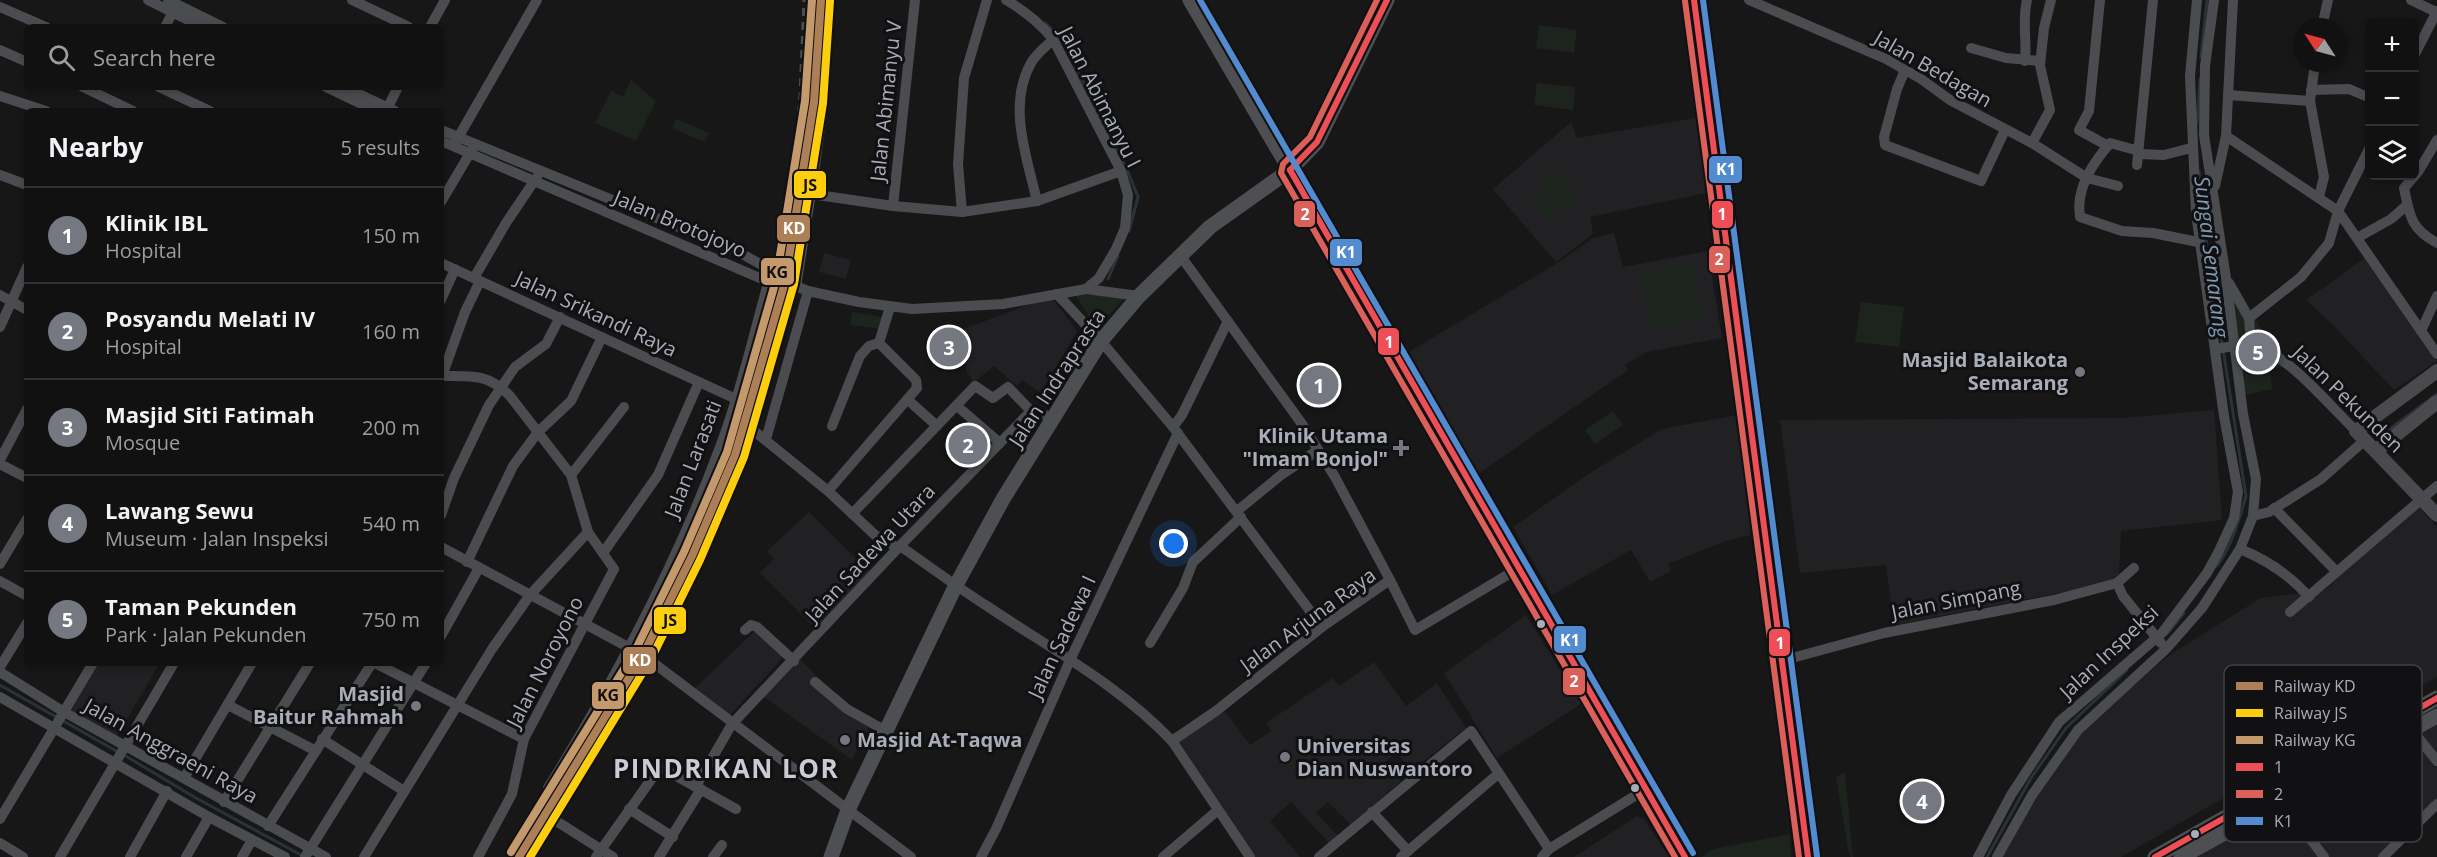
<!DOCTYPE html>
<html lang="en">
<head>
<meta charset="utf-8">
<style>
  body { margin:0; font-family:"Open Sans",sans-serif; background:#1a1a1a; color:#f1f3f6 }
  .controls { position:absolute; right:18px; top:18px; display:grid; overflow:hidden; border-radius:9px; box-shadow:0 3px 9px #0003 }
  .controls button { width:54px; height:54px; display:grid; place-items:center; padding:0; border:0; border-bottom:2px solid #303131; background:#111; color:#f1f3f6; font:30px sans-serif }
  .compass { position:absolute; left:2293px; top:18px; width:54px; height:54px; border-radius:50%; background:#111; box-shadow:0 3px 9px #0003; rotate:306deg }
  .you { position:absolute; left:1174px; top:544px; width:21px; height:21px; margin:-15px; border:4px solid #fff; border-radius:50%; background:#1a73e8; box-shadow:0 0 0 9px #1a73e833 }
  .badge { display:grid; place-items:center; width:39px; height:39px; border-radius:50%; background:#757880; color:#fff; font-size:20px; font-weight:700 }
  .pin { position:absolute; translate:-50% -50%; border:3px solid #fff; box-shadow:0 2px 6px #0006 }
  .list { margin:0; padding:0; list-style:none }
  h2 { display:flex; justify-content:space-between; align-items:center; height:78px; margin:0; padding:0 24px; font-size:26px }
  h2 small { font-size:20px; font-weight:400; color:#9c9d9f }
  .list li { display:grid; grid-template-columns:39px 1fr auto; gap:18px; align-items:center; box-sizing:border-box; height:96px; padding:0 24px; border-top:2px solid #303131 }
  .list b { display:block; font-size:22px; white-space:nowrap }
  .list p { margin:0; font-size:20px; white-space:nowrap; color:#9c9d9f }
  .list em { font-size:20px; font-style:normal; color:#9c9d9f }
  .icon { flex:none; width:33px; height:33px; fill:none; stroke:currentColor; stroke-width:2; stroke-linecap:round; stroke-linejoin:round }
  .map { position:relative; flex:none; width:2437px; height:857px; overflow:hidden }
  .search { position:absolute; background:#111; box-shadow:0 3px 9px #0003; left:24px; top:24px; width:420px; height:66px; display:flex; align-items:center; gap:15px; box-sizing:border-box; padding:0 21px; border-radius:9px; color:#9c9d9f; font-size:22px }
  .panel { position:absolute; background:#111; box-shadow:0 3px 9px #0003; left:24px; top:108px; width:420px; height:558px; border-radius:9px }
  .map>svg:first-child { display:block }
  .built { fill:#212123 }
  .green { fill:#1d241e }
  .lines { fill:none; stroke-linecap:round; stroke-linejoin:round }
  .stream { stroke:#2a3239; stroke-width:3 }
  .street { stroke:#4b4c50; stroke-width:10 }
  .secondary { stroke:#4a4a4e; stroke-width:14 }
  .primary { stroke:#4d4f52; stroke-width:15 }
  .rail { stroke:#4b4c4f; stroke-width:3; stroke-dasharray:8 6; stroke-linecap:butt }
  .bus-1-casing { stroke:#111113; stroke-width:10 }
  .bus-2-casing { stroke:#111113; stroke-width:10 }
  .bus-3-casing { stroke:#111113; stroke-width:10 }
  .bus-1 { stroke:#ee4e56; stroke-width:6 }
  .bus-2 { stroke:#dc605a; stroke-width:6 }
  .bus-3 { stroke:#528bcf; stroke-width:6 }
  .rail-1-casing { stroke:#111113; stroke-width:12 }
  .rail-2-casing { stroke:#111113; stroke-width:12 }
  .rail-3-casing { stroke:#111113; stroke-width:12 }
  .rail-1 { stroke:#ac7f56; stroke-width:8 }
  .rail-2 { stroke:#fcce0d; stroke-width:8 }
  .rail-3 { stroke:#c49a6c; stroke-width:8 }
  .poi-dot { fill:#757880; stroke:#111113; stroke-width:2 }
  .bus-dot { fill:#a8adb8; stroke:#111113; stroke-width:2 }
  .labels { text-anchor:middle; stroke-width:6; stroke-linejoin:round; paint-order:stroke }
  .street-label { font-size:20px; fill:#a8adb8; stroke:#111113 }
  .poi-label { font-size:20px; font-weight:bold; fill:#a8adb8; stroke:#111113; text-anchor:end }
  .water-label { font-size:21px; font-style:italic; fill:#7f9bb3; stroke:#111113 }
  .district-label { font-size:26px; font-weight:bold; letter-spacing:1.5px; fill:#c9ccd4; stroke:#111113 }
  .key { fill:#111113; stroke:#3e4045; stroke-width:1.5 }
  .key-label { font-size:16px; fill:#a8adb8 }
  .line-badge { stroke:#111113; stroke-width:2 }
  .badge-label { font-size:16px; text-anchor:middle; font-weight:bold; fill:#fff }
  .pale-badge-label { font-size:16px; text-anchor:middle; font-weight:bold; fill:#111 }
</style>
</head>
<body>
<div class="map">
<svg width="2437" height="857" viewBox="0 0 2437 857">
  <rect width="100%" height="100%" fill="#171717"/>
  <g class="built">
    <polygon points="1701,117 1711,192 1590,217 1593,234 1556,262 1493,189 1571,122 1577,138"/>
    <polygon points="1614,233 1623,267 1708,251 1722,338 1647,352 1625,365 1628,370 1478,474 1404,355 1554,265 1593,238"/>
    <polygon points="824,253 851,260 846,279 819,272"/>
    <polygon points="2365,258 2437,361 2394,390 2332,324 2306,300"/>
    <polygon points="1051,296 1077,331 1041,393 1022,380 1017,386 994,366 974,382 966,371 964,329"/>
    <polygon points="2214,410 2222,520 2121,531 2119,577 2114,579 2090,587 1894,625 1886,565 1800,573 1780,420 2122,418"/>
    <polygon points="1737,415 1751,535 1725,541 1668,564 1671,571 1650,582 1631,550 1552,595 1513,527 1590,473 1662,429"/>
    <polygon points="2417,505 2437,527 2437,677 2361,719 2121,857 2000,857 2034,794 2077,733 2171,654 2261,598 2325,590"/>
    <polygon points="809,512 870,572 815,628 760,573 774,559 767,551"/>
    <polygon points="1526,615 1581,704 1497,758 1444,673"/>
    <polygon points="760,626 789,651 728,717 695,688"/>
    <polygon points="800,659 832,692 872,722 852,760 764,697"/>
    <polygon points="1374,662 1406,706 1437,683 1466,728 1411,771 1396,752 1385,762 1401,781 1351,825 1328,802 1316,813 1338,836 1329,843 1291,802 1270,821 1300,857 1244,857 1172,746 1225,711 1250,745 1271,731 1266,723 1333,678 1339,686"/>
    <polygon points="96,663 160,663 116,737 68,709"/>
    <polygon points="2437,720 2437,801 2378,857 2190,857 2340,778"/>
    <polygon points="1637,816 1644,819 1669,857 1574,857"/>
  </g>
  <g class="green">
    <polygon points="1539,25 1577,30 1574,53 1536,48"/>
    <polygon points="631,80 656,101 636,141 595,123 611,91 623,97"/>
    <polygon points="1537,83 1575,87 1573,110 1534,105"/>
    <polygon points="676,119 709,133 705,142 672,128"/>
    <polygon points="1554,167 1579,198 1561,212 1537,182"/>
    <polygon points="1539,189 1559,213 1549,222 1529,197"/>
    <polygon points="1694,264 1703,320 1650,329 1641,273"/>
    <polygon points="2229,288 2243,303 2289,365 2270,370 2272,389 2242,396"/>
    <polygon points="1074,293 1124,298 1097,329"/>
    <polygon points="1861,302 1904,307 1899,347 1855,342"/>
    <polygon points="852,312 883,317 881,329 850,325"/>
    <polygon points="1613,411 1623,425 1595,444 1585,430"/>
    <polygon points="1845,772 1853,857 1851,857 1848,849 1836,777"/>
    <polygon points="1790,834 1791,857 1702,857 1713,849"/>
  </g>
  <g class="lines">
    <g class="stream">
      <polyline points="1045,23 1061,38 1128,172 1138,197 1129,231"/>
      <polyline points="2201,57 2207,0"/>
      <polyline points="2197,123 2200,79"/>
      <path d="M2199,171l8,76 39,249c-7,24 -14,49 -29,70"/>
      <polyline points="1108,279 1118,256"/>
      <polyline points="2383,434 2437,394"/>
      <polyline points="2167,634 2184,613"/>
      <polyline points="0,685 118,752"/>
      <polyline points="124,755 196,798 303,856"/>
      <polyline points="1987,857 2031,778 2066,728 2127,670"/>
    </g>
    <g class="street">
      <polyline points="148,0 202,27"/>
      <polyline points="168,0 223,27"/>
      <polyline points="352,0 409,27"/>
      <path d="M1006,0c19,11 33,22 47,39l68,132 7,24 -3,33 -9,21 -17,29 -13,11"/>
      <polyline points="1749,0 1886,59 1921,79 1950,100 2032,143 2087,178 2118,186"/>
      <polyline points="2100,0 2089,111 2079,130 2108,146"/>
      <polyline points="2411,0 2436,12"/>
      <polyline points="0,7 46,27"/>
      <polyline points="165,27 176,6"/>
      <polyline points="430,27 445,0"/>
      <polyline points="2322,27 2328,0"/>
      <polyline points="1971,48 2006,58 2040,61"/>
      <polyline points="0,50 27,62"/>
      <polyline points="2414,56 2437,11"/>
      <path d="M2025,61c2,-21 -3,-41 2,-61"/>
      <polyline points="2315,63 2310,101 2324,177 2319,197"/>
      <polyline points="1905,70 1897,89 1884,137 1885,145 1981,181 2005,130"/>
      <polyline points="83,87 133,111"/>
      <polyline points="159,87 210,111"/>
      <polyline points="326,87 376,111"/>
      <polyline points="344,87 395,111"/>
      <polyline points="2311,90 2349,89 2370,98"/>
      <polyline points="2228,95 2310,101"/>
      <polyline points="0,96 46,111"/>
      <polyline points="386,111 398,87"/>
      <polyline points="441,130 735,250 767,268 770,276"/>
      <polyline points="2226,136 2338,211 2437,354"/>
      <path d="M2437,140l-19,32 -14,16c6,28 6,40 33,55"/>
      <polyline points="441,141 762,279 770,276"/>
      <polyline points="455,143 537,0"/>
      <polyline points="2032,143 2050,110 2040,65 2044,28 2051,0"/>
      <path d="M2139,151l-29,-8c-17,20 -35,46 -30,74l42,14 31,2 45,9"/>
      <polyline points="2139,154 2164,155 2191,148"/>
      <polyline points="2137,165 2153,0"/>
      <polyline points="0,175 27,185"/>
      <polyline points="2215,186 2226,136 2233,0"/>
      <polyline points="811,194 893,206 962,212 1037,201 1121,171"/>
      <path d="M1037,201c-10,-43 -30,-96 -6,-138 5,-9 15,-16 22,-24"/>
      <polyline points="441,202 473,148"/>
      <polyline points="893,206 915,0"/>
      <polyline points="962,212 958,164 964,78 987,0"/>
      <polyline points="2357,238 2391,219 2407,205"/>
      <polyline points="1180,255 1302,424 1335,477 1390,580"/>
      <polyline points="441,263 736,399"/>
      <polyline points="770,276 808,291 859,302 912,309 1003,304 1086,289 1139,296"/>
      <polyline points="474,278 506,223 537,177"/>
      <path d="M2229,283l20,35 2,25c40,14 75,59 105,88"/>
      <polyline points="796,287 813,181 825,89 828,0"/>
      <polyline points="1057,294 1101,341 1173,427 1322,627"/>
      <polyline points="0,295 27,310"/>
      <polyline points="441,300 455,269"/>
      <polyline points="2249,318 2301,277 2329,243 2338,211 2370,147"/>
      <polyline points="0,327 27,267"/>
      <polyline points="2421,331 2437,296"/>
      <polyline points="2216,349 2251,343"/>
      <path d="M441,376c29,0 47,-3 69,20l61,79 17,57 26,37 -90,170 -12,55 -34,63"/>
      <polyline points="442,376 465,312 480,281"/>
      <polyline points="908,400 937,426"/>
      <polyline points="957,406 1000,443"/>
      <polyline points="832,426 860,356 869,346 879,343"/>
      <polyline points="1173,427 1182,415 1228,321"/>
      <polyline points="766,439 808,291"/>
      <polyline points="0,460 27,409"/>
      <polyline points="0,464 27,478"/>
      <polyline points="571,475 624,407"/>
      <polyline points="828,491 917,388 916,380 879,343 890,307"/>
      <polyline points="2274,508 2337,572"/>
      <polyline points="1237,511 1281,475 1318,450"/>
      <polyline points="852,514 975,386 993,398 1008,387 1031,411"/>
      <polyline points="441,515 454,478 489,405 515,367 546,344 560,317"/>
      <polyline points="2253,516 2269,512 2321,479 2365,440"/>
      <path d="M900,546c29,20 57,41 87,60 64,43 132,79 185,135"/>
      <polyline points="441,547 643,655 911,857"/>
      <path d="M2240,549c27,11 50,26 69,48"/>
      <polyline points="603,553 658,475 699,382"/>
      <polyline points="467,562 513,466 538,432 571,401 602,337"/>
      <polyline points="0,564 27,519"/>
      <polyline points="0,581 27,596"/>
      <polyline points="2117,583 2123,596 2161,643"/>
      <polyline points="2290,612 2437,486"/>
      <polyline points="745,630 751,625 757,627 794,661"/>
      <polyline points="441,636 479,568"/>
      <polyline points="1150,643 1183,588 1193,562 1241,517"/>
      <polyline points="1781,661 1884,633 2054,600 2117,583 2134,568"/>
      <polyline points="375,663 524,739"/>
      <polyline points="0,667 27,623"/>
      <polyline points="0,672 64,712 326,857"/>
      <polyline points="815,682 847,709 886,731"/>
      <polyline points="0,697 209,817 285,857"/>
      <polyline points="228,705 316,751"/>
      <polyline points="2412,730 2437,761"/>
      <polyline points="322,739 404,791"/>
      <polyline points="184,778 252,663"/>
      <polyline points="696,786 732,724 898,548 1031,411 1055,418"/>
      <path d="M548,788c67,-108 128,-222 172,-341 21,-56 34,-114 50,-171"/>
      <polyline points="2285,800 2291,813 2324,857"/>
      <polyline points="224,802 310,663"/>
      <polyline points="629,809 673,837"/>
      <polyline points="1372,812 1408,851"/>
      <polyline points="0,819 93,663"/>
      <polyline points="553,819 613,857"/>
      <polyline points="268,826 372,663"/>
      <polyline points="0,843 23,857"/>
      <polyline points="60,857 174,663"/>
      <polyline points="130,857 167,791"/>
      <polyline points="186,857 209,817"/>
      <polyline points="242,857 252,840"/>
      <polyline points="305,857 426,663"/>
      <polyline points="364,857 492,649 530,595 588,532"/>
      <polyline points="530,857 657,646 705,547 753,430 828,491 875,535 898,548"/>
      <polyline points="596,857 660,767 736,809"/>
      <polyline points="659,857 701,789"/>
      <polyline points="713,857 722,845"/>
      <polyline points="981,857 996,829 1071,658 1178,433"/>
      <polyline points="1163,857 1218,810"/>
      <polyline points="1250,857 1172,741 1216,711 1322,627 1390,580 1415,630 1519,568"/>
      <polyline points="1319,857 1471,731 1549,849"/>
      <polyline points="1401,857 1498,774"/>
      <polyline points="1542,857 1549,849 1646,789"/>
      <polyline points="1978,857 2011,795 2059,722 2162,633 2207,573 2218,553 2234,518 2238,492 2224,416 2196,213 2190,76 2197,0"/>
      <polyline points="1997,857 2032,795 2078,730 2166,649 2202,608 2240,549 2253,516 2256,479 2243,414 2226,278 2204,135 2205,66 2214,0"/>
      <polyline points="2383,857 2437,804"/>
    </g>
    <g class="secondary">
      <polyline points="2437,371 2356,431 2437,515"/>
      <polyline points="2376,451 2437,402"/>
    </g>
    <g class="primary">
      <polyline points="1190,0 1290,170 1685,857"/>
      <polyline points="1694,0 1808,857"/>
      <polyline points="831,857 848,810 956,585 1003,499 1101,341 1139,296 1210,227 1290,170 1317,142 1387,0"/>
      <polyline points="2155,857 2437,698"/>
      <polyline points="2181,857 2437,716"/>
    </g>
    <polyline class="rail" points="776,252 796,139 800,95 804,0"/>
    <g class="bus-1-casing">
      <g id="bus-1">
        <polyline points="1694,0 1808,857"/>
        <polyline points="1290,170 1685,857"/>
        <polyline points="1290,170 1317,142 1387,0"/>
        <polyline points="2155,857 2437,698"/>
      </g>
    </g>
    <g class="bus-2-casing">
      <g id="bus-2">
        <polyline points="1377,0 1310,137 1283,164 1281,173 1675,857"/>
        <polyline points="1685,1 1799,857"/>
      </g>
    </g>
    <g class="bus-3-casing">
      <g id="bus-3">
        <polyline points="1200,0 1693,853"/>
        <polyline points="1703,0 1817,856"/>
      </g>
    </g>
    <use href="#bus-1" class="bus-1"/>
    <use href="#bus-2" class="bus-2"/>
    <use href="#bus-3" class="bus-3"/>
    <g class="rail-1-casing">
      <polyline id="rail-1" points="519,857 643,655 692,556 735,455 785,282 814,102 821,0"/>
    </g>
    <g class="rail-2-casing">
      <polyline id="rail-2" points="530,857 651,659 700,560 744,457 794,284 823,103 830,1"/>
    </g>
    <g class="rail-3-casing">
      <polyline id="rail-3" points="511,852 635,651 684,552 727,452 776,280 805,101 812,0"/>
    </g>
    <use href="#rail-1" class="rail-1"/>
    <use href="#rail-2" class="rail-2"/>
    <use href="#rail-3" class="rail-3"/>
  </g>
  <g class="poi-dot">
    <circle cx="2080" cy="372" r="6"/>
    <path d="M1398 439h6v6h6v6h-6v6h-6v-6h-6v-6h6z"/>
    <circle cx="416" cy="706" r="6"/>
    <circle cx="845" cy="740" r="6"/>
    <circle cx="1285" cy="757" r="6"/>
  </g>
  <g class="bus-dot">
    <circle cx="1541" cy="624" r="5"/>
    <circle cx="1635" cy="788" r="5"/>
    <circle cx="2195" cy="834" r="5"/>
  </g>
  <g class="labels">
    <g class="street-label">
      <text transform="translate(1933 69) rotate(30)" y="7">Jalan Bedagan</text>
      <text transform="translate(1100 97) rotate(63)" y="7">Jalan Abimanyu I</text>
      <text transform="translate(886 101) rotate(-84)" y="7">Jalan Abimanyu V</text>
      <text transform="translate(680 224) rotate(23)" y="7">Jalan Brotojoyo</text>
      <text transform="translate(596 314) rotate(25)" y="7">Jalan Srikandi Raya</text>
      <text transform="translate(1057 378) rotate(-57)" y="7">Jalan Indraprasta</text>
      <text transform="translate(2348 399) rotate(44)" y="7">Jalan Pekunden</text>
      <text transform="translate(693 459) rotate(-69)" y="7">Jalan Larasati</text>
      <text transform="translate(870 553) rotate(-47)" y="7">Jalan Sadewa Utara</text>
      <text transform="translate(1956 600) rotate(-11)" y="7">Jalan Simpang</text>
      <text transform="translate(1308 620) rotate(-36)" y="7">Jalan Arjuna Raya</text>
      <text transform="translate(1062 637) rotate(-65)" y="7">Jalan Sadewa I</text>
      <text transform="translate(2109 652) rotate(-43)" y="7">Jalan Inspeksi</text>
      <text transform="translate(545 662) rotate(-63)" y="7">Jalan Noroyono</text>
      <text transform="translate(171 751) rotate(29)" y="7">Jalan Anggraeni Raya</text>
    </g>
    <g class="poi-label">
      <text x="2068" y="367">Masjid Balaikota<tspan x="2068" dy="23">Semarang</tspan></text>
      <text x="1388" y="443">Klinik Utama<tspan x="1388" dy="23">"Imam Bonjol"</tspan></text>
      <text x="404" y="701">Masjid<tspan x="404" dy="23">Baitur Rahmah</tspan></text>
      <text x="857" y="747" text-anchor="start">Masjid At-Taqwa</text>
      <text x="1297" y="753" text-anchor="start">Universitas<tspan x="1297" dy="23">Dian Nuswantoro</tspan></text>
    </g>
    <g class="water-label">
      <text transform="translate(2211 257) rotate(83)" y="7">Sungai Semarang</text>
    </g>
    <g class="district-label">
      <text x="726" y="778">PINDRIKAN LOR</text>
    </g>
  </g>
  <rect x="2224" y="665" width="198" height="177" rx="9" class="key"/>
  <rect x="2236" y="682" width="27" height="8" fill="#ac7f56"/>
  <rect x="2236" y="709" width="27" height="8" fill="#fcce0d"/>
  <rect x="2236" y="736" width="27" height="8" fill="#c49a6c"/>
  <rect x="2236" y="763" width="27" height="8" fill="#ee4e56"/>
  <rect x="2236" y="790" width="27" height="8" fill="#dc605a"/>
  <rect x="2236" y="817" width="27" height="8" fill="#528bcf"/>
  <g class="key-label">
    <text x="2274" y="692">Railway KD</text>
    <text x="2274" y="719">Railway JS</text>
    <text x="2274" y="746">Railway KG</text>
    <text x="2274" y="773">1</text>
    <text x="2274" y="800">2</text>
    <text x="2274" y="827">K1</text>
  </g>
  <g class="line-badge">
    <rect x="1708" y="155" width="35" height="29" rx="6" fill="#528bcf"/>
    <rect x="793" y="170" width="34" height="29" rx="6" fill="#fcce0d"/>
    <rect x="1293" y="200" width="23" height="28" rx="6" fill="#dc605a"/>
    <rect x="1711" y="200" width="23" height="29" rx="6" fill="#ee4e56"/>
    <rect x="776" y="214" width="35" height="29" rx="6" fill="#ac7f56"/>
    <rect x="1329" y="238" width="34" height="29" rx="6" fill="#528bcf"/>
    <rect x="1708" y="245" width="23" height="29" rx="6" fill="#dc605a"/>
    <rect x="760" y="257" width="35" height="29" rx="6" fill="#c49a6c"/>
    <rect x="1377" y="327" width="23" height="29" rx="6" fill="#ee4e56"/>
    <rect x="653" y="606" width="34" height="29" rx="6" fill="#fcce0d"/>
    <rect x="1553" y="625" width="34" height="29" rx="6" fill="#528bcf"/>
    <rect x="1768" y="628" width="23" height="29" rx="6" fill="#ee4e56"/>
    <rect x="622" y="646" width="35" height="29" rx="6" fill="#ac7f56"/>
    <rect x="1562" y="667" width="24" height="29" rx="6" fill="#dc605a"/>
    <rect x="591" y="681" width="34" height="29" rx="6" fill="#c49a6c"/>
  </g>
  <g class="badge-label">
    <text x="1726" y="175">K1</text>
    <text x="1305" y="220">2</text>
    <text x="1722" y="220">1</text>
    <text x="794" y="234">KD</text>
    <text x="1346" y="258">K1</text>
    <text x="1719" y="265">2</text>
    <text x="1389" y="348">1</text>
    <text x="1570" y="646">K1</text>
    <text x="1780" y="649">1</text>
    <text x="640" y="666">KD</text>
    <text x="1574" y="687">2</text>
  </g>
  <g class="pale-badge-label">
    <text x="810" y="191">JS</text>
    <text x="777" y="278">KG</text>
    <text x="670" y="626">JS</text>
    <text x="608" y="701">KG</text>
  </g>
</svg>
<div class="controls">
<button>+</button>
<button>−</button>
<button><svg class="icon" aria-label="layers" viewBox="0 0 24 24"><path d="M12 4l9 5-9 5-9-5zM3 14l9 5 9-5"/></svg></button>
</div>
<svg class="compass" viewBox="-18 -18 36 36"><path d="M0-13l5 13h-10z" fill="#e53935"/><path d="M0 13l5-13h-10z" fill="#9c9d9f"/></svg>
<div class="you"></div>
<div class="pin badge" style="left:1319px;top:385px">1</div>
<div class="pin badge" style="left:968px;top:445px">2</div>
<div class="pin badge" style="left:949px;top:347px">3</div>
<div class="pin badge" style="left:1922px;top:801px">4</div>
<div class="pin badge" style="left:2258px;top:352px">5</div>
<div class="search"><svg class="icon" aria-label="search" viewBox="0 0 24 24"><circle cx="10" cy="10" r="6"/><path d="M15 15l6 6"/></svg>Search here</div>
<section class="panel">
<h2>Nearby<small>5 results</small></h2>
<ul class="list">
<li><span class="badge">1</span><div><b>Klinik IBL</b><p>Hospital</p></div><em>150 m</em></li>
<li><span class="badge">2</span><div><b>Posyandu Melati IV</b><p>Hospital</p></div><em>160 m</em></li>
<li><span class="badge">3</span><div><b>Masjid Siti Fatimah</b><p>Mosque</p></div><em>200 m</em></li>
<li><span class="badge">4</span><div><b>Lawang Sewu</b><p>Museum · Jalan Inspeksi</p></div><em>540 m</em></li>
<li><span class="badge">5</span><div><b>Taman Pekunden</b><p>Park · Jalan Pekunden</p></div><em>750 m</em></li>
</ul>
</section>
</div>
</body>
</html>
